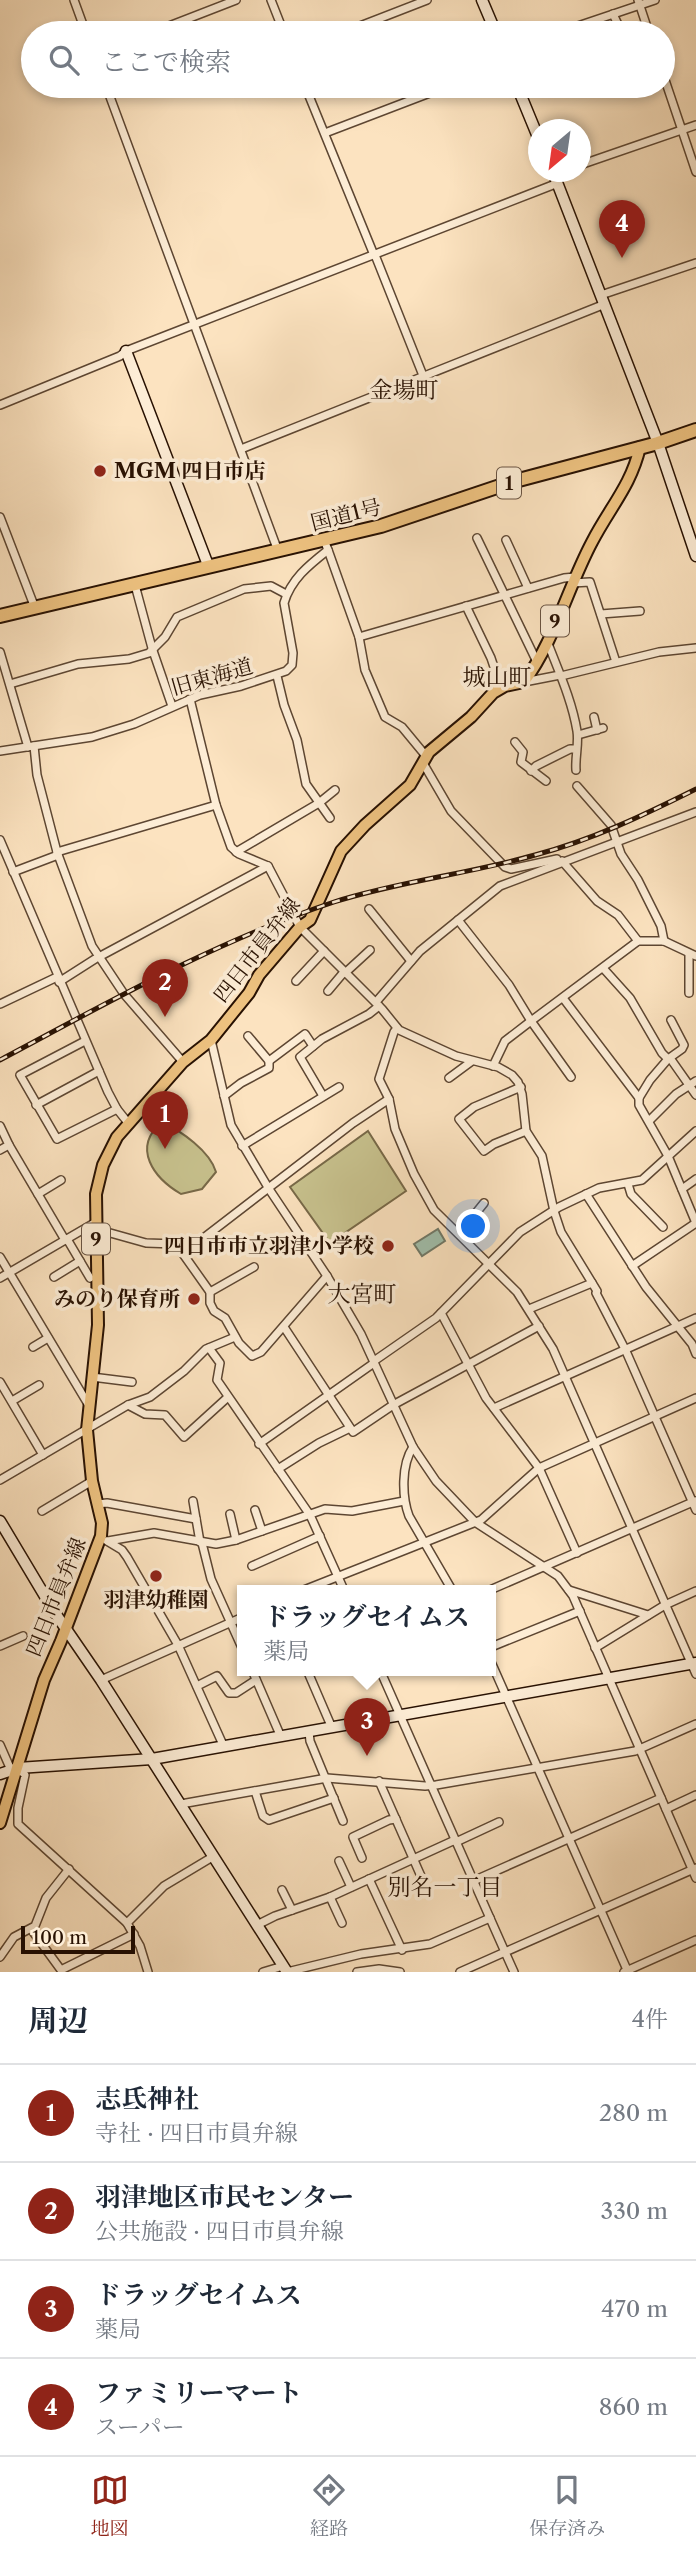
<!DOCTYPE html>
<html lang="ja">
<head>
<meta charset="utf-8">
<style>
  body { margin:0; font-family:"Libre Caslon Text","Noto Serif JP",serif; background:#f2f2f3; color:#1f2937 }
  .compass { position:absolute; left:528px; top:119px; width:63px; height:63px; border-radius:50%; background:#fff; box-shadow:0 4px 10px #0003; rotate:209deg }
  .scale { position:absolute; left:21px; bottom:18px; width:114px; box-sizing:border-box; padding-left:7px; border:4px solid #281102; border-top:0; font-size:19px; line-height:24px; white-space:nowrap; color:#281102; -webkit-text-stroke:5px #fdedd6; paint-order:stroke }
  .you { position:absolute; left:474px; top:1227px; width:24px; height:24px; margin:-18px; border:5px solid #fff; border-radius:50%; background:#1a73e8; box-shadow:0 0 0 10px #1a73e833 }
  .badge { display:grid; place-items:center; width:46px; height:46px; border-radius:50%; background:#8f2418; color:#fff; font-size:23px; font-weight:700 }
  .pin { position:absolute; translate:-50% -58px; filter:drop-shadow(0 2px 4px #0008) }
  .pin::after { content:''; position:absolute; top:37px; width:24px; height:21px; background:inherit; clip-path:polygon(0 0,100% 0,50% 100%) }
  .popup { position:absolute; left:237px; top:1585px; width:259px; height:91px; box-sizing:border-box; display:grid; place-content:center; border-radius:0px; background:#fff; filter:drop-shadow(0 2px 5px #0005); font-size:23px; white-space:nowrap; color:#747a83 }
  .popup b { font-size:26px; color:#1f2937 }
  .popup::after { content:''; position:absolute; left:50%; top:100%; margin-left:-14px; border:14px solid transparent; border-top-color:#fff }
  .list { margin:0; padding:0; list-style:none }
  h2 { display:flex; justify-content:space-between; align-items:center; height:91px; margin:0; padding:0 28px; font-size:30px }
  h2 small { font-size:23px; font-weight:400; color:#747a83 }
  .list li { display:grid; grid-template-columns:46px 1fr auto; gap:21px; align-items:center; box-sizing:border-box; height:98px; padding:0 28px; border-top:2px solid #e0e1e3 }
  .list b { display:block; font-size:26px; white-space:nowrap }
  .list p { margin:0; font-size:23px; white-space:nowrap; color:#747a83 }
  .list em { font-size:23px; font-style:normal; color:#747a83 }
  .icon { flex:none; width:38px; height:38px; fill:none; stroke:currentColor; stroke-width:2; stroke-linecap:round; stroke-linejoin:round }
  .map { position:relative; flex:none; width:696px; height:1972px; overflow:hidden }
  .search { position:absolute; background:#fff; box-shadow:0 4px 10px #0003; left:21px; right:21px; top:21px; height:77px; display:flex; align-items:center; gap:18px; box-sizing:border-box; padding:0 24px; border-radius:38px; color:#747a83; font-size:26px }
  .sheet { height:483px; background:#fff }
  nav { display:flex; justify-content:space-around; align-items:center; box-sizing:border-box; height:98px; border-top:2px solid #e0e1e3; background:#fff; font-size:19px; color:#747a83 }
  nav a { display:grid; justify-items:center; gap:4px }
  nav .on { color:#8f2418 }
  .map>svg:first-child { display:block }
  .green { fill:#c7c18d; stroke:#786948; stroke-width:2 }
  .water { fill:#a0bfac; stroke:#707968; stroke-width:2 }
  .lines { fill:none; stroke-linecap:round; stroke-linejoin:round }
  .street-casing { stroke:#5d4632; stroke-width:10 }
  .secondary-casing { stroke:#281102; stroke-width:13 }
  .primary-casing { stroke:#281102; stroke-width:14 }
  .highway-casing { stroke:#281102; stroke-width:16 }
  .street { stroke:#fdedd6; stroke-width:7 }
  .secondary { stroke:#fdedd6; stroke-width:10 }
  .primary { stroke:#eec280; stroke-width:10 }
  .highway { stroke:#eec280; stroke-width:12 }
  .rail-casing { stroke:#281102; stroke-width:5 }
  .rail { stroke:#fdedd6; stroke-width:2.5; stroke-dasharray:8; stroke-linecap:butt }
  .poi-dot { fill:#8f2418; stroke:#fdedd6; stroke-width:2.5 }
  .labels { text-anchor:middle; stroke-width:7; stroke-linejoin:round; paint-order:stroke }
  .shield { fill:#fdedd6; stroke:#685342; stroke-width:2 }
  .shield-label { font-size:19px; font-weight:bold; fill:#281102 }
  .poi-label { font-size:21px; font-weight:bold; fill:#281102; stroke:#fdedd6; text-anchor:end }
  .street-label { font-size:21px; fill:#281102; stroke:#fdedd6 }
  .neighbourhood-label { font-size:23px; fill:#281102; stroke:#fdedd6 }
</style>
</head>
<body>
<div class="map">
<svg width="696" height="1972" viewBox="0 0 696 1972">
  <rect width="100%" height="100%" fill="#fce3c0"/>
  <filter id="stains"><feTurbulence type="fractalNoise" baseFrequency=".00286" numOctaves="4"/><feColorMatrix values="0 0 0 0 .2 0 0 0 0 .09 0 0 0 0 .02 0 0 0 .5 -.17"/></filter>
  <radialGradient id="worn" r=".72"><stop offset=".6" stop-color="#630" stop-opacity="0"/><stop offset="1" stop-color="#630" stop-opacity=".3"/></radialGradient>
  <g class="green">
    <path d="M162,1122c19,9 48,29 54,50l-14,17 -21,5c-27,-16 -50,-46 -19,-72z"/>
    <polygon points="368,1131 406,1191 330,1243 290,1187"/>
  </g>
  <polygon class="water" points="438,1229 445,1241 422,1256 414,1244"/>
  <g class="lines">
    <g class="street-casing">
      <g id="street">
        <polyline points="74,0 86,33"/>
        <polyline points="271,0 284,33"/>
        <polyline points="638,0 649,33"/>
        <polyline points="613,14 622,33"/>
        <polyline points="151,33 236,0"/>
        <polyline points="342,33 427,0"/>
        <polyline points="557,33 655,0"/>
        <polyline points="663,74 696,172"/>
        <polyline points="106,86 278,551"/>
        <polyline points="305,86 374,255"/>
        <polyline points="325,133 448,86"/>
        <polyline points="580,165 696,125"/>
        <polyline points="375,255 424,378"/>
        <polyline points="601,295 696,263"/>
        <polyline points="0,405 120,356 126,351 558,183"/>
        <polyline points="241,449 605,304"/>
        <polyline points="0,517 35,608"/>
        <polyline points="477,538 537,662"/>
        <polyline points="506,540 528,588"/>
        <polyline points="328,550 359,637 365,670 385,717 402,727 426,756"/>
        <polyline points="572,583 590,582 616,662"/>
        <polyline points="135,585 152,648 172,706"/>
        <polyline points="466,606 491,658 501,688"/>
        <polyline points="601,614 640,611"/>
        <polyline points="359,637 564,578 575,577"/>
        <path d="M547,641c11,29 25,59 30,90 2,13 -2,26 -1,39"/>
        <polyline points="0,652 28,747"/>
        <polyline points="277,676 284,705 297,740 306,784 330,818"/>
        <polyline points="561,676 659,652 696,648"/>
        <polyline points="524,682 560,675"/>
        <polyline points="10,684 78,664 129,659 149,653 165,637 177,617 244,589 271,586 286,594"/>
        <polyline points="190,699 216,805 231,847 239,854 268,866 300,927 382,1009 399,1030 456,1056 498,1067 512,1075 518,1082 522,1094 526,1131 542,1156 554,1211 561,1232 597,1291 596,1293 625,1349 696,1510"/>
        <polyline points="594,717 597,730"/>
        <polyline points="578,735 603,728"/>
        <polyline points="515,742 523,752 521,762 546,781"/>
        <polyline points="34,746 37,775 57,852 92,946 124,994 183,1062"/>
        <path d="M0,751l92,-14 42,-13 66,-29 41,-9 45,-15 6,-6 1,-12 -9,-50c7,-24 25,-38 44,-53l-4,-10"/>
        <polyline points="423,763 451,811 505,867 511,869 557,859 557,863"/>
        <polyline points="531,771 536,766 570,749 576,749"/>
        <polyline points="577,786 611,825 621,854 638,880 661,926 664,941"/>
        <polyline points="0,840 108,1092 117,1109 129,1124"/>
        <polyline points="57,852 216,805"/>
        <polyline points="236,852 319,803 335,790"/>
        <polyline points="562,861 597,901 618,915 638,941"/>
        <polyline points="13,872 58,855"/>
        <polyline points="369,909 411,961"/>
        <polyline points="458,920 509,985 531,1021 638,941 664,941 696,956"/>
        <polyline points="603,968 630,998 662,1053 668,1059 682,1049 684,1045 671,1020"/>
        <polyline points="345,973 370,950"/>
        <polyline points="296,981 324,951"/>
        <polyline points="59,982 95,959 268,866"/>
        <polyline points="328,991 344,972"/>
        <polyline points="689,993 689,954"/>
        <polyline points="563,998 639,1098 639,1105 668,1156 696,1223"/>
        <polyline points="376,1002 420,951 500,886 696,812"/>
        <polyline points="0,1004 57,977"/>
        <polyline points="397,1028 394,1032 379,1079 389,1099 395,1129 414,1174 434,1210 517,1292 553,1349 696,1674"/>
        <polyline points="248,1036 269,1061 305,1034 313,1046"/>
        <polyline points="211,1040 231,1125 269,1189 327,1276 361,1334 413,1447 436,1481 475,1522 558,1576 573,1596 696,1878"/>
        <polyline points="85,1041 20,1075 57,1139 117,1109"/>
        <polyline points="670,1058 696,1095"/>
        <polyline points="493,1066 505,1041 531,1021 571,1077"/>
        <polyline points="449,1078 472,1061"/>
        <polyline points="521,1087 474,1107 459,1119 484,1151 494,1144 526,1131"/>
        <polyline points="224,1096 241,1083 269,1068 269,1061"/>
        <polyline points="323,1096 300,1057 322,1039 369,1014 379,1006"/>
        <polyline points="639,1098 650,1080 668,1059"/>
        <polyline points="36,1105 99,1071"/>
        <polyline points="649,1121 676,1094 696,1081"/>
        <polyline points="0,1126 9,1145 0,1150"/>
        <polyline points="9,1145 65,1240"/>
        <polyline points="242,1146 339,1087"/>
        <polyline points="628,1184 631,1194 663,1227"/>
        <polyline points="682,1189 696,1179"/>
        <polyline points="38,1194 61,1180"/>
        <polyline points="586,1194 646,1287 692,1344 696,1354"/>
        <polyline points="96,1229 146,1243 176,1244 210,1292 210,1303 214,1311 225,1318 239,1343 252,1356 261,1352 327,1276"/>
        <polyline points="459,1234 484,1203"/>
        <polyline points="67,1239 90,1278"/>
        <polyline points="184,1253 353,1123 389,1099"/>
        <polyline points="0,1257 88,1404"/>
        <polyline points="632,1266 696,1223"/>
        <polyline points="54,1277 80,1261"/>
        <polyline points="0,1278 96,1222"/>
        <polyline points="210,1292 254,1267"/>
        <polyline points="529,1309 592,1283"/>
        <polyline points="441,1313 486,1398 539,1468 577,1553"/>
        <polyline points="284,1327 353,1432 393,1405 539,1326"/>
        <polyline points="33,1347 48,1338"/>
        <polyline points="209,1348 220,1363 217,1380 310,1515 344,1590"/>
        <polyline points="374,1361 436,1318 520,1232 559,1207 599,1188 642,1180 696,1131"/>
        <polyline points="92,1377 132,1382"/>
        <polyline points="0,1382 43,1455"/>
        <polyline points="12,1401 39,1385"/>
        <polyline points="128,1405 145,1414 165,1415 184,1437 228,1397"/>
        <polyline points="494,1408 696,1318"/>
        <polyline points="259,1444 374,1363"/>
        <path d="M413,1447c-12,18 -11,50 -4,69l43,74"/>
        <polyline points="278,1469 319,1443 350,1428"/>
        <polyline points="0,1480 128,1405 150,1397 184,1371 206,1349 235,1337"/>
        <polyline points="193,1501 200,1542"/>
        <polyline points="97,1504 107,1503 196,1519"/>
        <polyline points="255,1510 262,1531"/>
        <polyline points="42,1511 92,1481"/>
        <polyline points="230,1514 236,1540"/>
        <polyline points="107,1541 122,1550 127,1557 178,1645 224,1747"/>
        <polyline points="108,1541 154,1533 216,1544 236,1540 325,1509 352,1511 404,1501"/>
        <polyline points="202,1543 211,1579 243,1650"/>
        <polyline points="252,1566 320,1536"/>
        <polyline points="304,1590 481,1520 539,1468 696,1398"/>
        <polyline points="490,1590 695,1501"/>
        <polyline points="569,1590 648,1615"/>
        <polyline points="0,1646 23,1636"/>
        <polyline points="491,1647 580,1611"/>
        <polyline points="595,1648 665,1605 696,1591"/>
        <polyline points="491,1662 628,1972"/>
        <polyline points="252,1670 281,1737"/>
        <polyline points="307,1670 332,1728"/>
        <polyline points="380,1670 505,1952 460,1972"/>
        <polyline points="101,1680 243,1617"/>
        <polyline points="197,1686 217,1676 229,1693 236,1693 256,1680"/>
        <polyline points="309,1732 310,1741 343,1821"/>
        <polyline points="0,1745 11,1770"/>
        <polyline points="18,1768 25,1775 18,1808 18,1824 127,1923 140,1946 148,1972"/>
        <polyline points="379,1781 424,1883"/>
        <polyline points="255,1791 263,1816 269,1820 334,1798"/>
        <polyline points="181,1804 327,1778 425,1786 436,1785 635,1751 696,1724"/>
        <polyline points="666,1809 696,1795"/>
        <polyline points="456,1842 499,1822"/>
        <polyline points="362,1858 353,1837 389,1820 396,1819"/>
        <polyline points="339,1861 351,1887"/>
        <polyline points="369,1879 402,1950"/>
        <polyline points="473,1881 661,1798"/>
        <polyline points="282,1890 292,1910"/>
        <polyline points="330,1897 342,1923"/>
        <polyline points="127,1923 164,1886 214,1856"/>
        <polyline points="257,1925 275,1916 330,1897 455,1840"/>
        <polyline points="31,1929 61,1970 134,1934"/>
        <polyline points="0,1957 14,1937 35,1926 46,1898 69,1869"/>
        <polyline points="263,1972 283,1966"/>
        <polyline points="287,1972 361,1954 430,1944 490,1918"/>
        <polyline points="357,1972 379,1969 400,1972"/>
        <polyline points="514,1972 505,1952 696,1868"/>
        <polyline points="624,1972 696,1940"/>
      </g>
    </g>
    <g class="secondary-casing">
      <g id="secondary">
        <polyline points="482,0 496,33"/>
        <polyline points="517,86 538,137"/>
        <polyline points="553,172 658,443 696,556"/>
        <polyline points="126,351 208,565"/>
        <polyline points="0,1521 55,1613 101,1680 287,1972"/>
        <polyline points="0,1774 18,1768 152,1759 696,1663"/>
      </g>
    </g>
    <g class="primary-casing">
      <path id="primary" d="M0,1823l44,-143 17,-39 40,-105 1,-13 -10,-42 -5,-51 11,-105 -2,-131 7,-29 14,-28 66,-75 28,-22 38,-47 10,-18 41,-48 10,-7 31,-69 24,-26 45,-40 19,-33 42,-35 22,-24 12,-7 19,-4c31,-42 44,-95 68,-140 18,-35 39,-56 48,-95"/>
    </g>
    <g class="highway-casing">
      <polyline id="highway" points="0,616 381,526 515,481 658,443 696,430"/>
    </g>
    <use href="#street" class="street"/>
    <use href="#secondary" class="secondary"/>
    <use href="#primary" class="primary"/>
    <use href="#highway" class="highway"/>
    <g class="rail-casing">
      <path id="rail" d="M0,1060c109,-58 216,-119 334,-158 66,-21 135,-28 201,-47 57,-15 109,-40 161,-66"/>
    </g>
    <use href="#rail" class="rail"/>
  </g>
  <g class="poi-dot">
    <circle cx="100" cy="471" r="7"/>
    <circle cx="388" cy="1246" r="7"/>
    <circle cx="194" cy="1299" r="7"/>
    <circle cx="156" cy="1576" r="7"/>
  </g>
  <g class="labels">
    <g class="shield">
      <rect x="497" y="467.5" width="24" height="31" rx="5"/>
      <rect x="541" y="605.5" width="28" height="31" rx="5"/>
      <rect x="82" y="1223.5" width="28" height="31" rx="5"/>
    </g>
    <g class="shield-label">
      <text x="509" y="490">1</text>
      <text x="555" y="628">9</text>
      <text x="96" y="1246">9</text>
    </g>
    <g class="poi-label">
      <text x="114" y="478" text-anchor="start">MGM 四日市店</text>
      <text x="374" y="1253">四日市市立羽津小学校</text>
      <text x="180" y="1306">みのり保育所</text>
      <text x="156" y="1607" text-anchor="middle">羽津幼稚園</text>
    </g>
    <g class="street-label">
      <text transform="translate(346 515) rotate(-14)" y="7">国道1号</text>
      <text transform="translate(212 677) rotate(-16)" y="7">旧東海道</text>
      <text transform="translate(257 950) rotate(-52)" y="7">四日市員弁線</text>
      <text transform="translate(56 1597) rotate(-68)" y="7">四日市員弁線</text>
    </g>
    <g class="neighbourhood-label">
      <text x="404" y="398">金場町</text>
      <text x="497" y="685">城山町</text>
      <text x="362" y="1302">大宮町</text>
      <text x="445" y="1895">別名一丁目</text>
    </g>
  </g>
  <rect width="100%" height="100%" filter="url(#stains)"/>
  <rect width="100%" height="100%" fill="url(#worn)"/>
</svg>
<svg class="compass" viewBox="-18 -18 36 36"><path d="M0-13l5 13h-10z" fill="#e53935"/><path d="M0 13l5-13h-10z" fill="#747a83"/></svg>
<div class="scale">100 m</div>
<div class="you"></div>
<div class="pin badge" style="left:165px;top:1149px">1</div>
<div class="pin badge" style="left:165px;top:1017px">2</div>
<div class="pin badge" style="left:367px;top:1756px">3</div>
<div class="popup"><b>ドラッグセイムス</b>薬局</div>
<div class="pin badge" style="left:622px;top:258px">4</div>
<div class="search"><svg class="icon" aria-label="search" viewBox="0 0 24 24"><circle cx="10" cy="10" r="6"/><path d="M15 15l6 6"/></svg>ここで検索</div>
</div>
<section class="sheet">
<h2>周辺<small>4件</small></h2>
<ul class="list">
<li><span class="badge">1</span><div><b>志氐神社</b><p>寺社 · 四日市員弁線</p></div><em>280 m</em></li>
<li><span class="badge">2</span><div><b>羽津地区市民センター</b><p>公共施設 · 四日市員弁線</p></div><em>330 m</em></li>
<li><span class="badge">3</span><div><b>ドラッグセイムス</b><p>薬局</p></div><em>470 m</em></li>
<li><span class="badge">4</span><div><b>ファミリーマート</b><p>スーパー</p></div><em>860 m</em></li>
</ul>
</section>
<nav>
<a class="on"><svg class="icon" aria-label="map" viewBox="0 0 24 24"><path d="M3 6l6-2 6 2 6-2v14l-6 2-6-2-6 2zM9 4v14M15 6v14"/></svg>地図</a>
<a><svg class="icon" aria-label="directions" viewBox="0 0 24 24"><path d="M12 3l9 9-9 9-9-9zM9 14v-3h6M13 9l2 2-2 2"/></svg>経路</a>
<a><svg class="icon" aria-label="saved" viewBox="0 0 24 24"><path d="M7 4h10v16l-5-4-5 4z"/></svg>保存済み</a>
</nav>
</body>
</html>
